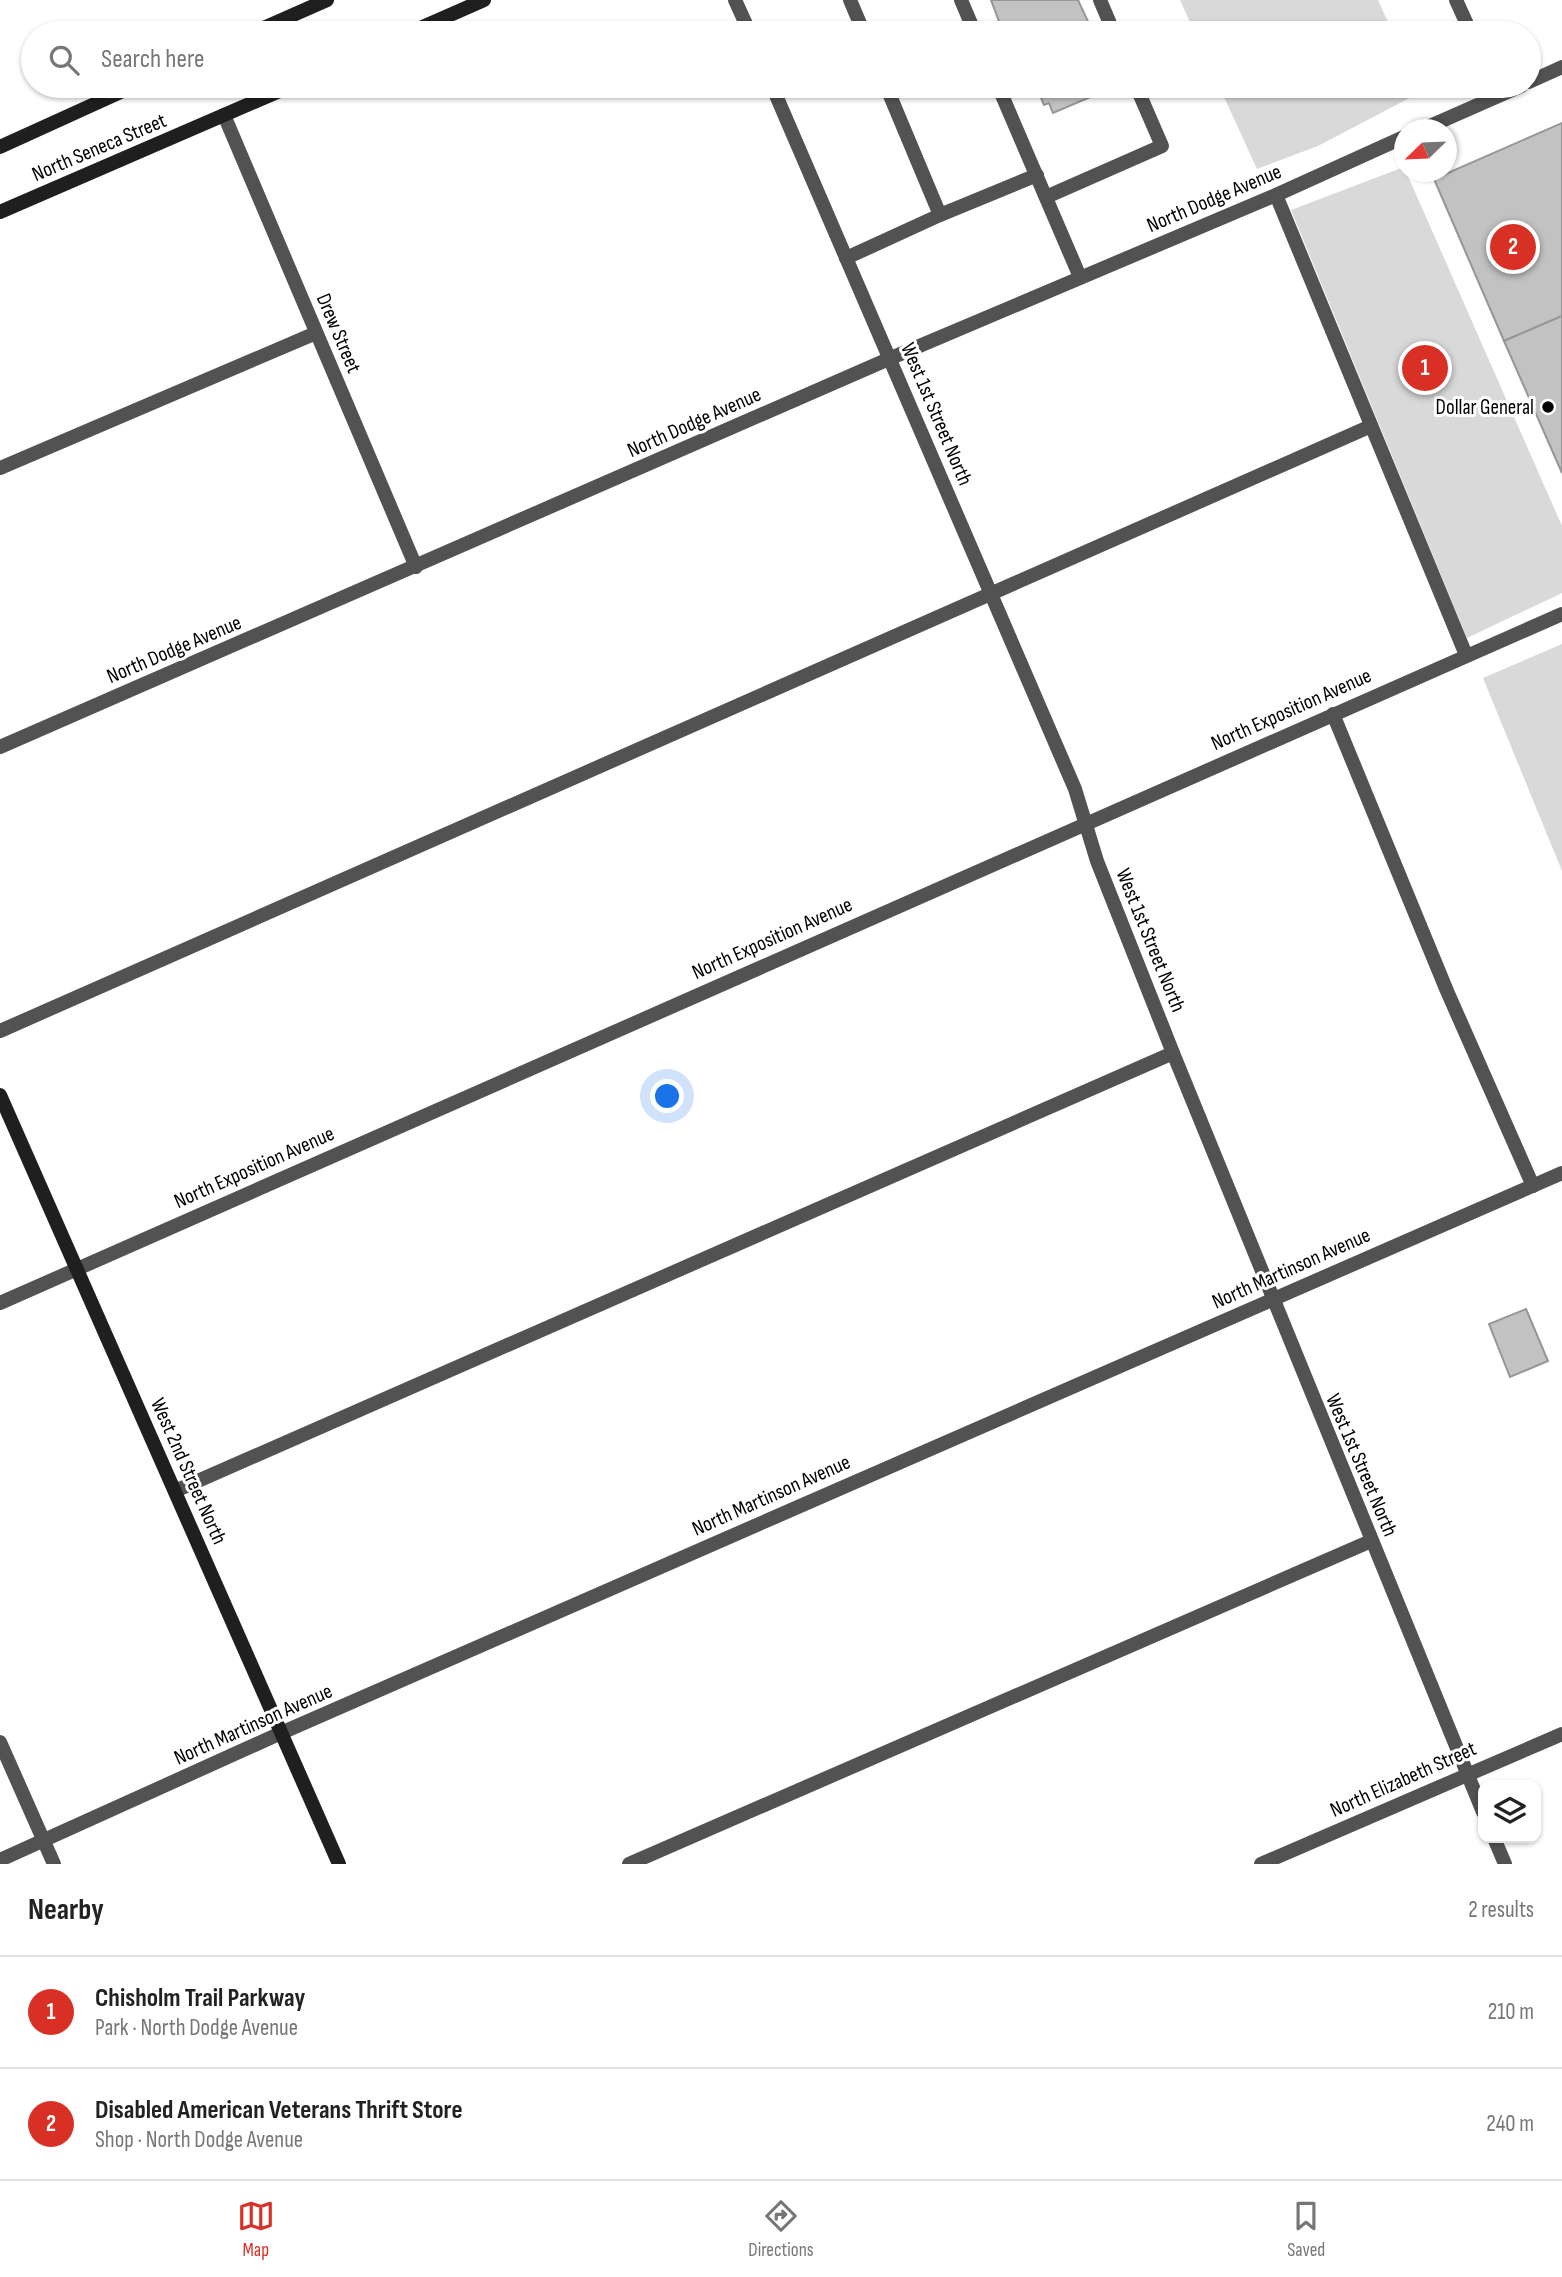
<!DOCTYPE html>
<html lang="en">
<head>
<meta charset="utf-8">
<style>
  body { margin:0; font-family:"Sofia Sans Condensed",sans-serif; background:#f2f2f2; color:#222 }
  .controls { position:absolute; right:21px; bottom:21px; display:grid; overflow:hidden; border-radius:14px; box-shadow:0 2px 5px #0004 }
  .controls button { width:63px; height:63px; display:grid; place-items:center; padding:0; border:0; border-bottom:2px solid #e0e0e0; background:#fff; color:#222; font:35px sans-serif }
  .compass { position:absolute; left:1394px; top:119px; width:63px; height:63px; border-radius:50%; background:#fff; box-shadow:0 2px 5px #0004; rotate:247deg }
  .you { position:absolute; left:668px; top:1097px; width:24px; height:24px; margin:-18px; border:5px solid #fff; border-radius:50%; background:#1a73e8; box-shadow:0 0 0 10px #1a73e833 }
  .badge { display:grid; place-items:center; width:46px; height:46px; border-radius:50%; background:#d93025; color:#fff; font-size:23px; font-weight:700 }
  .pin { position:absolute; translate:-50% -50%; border:4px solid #fff; box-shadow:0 2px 7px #0006 }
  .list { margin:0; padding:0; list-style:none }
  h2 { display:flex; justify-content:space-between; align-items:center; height:91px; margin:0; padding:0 28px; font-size:30px }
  h2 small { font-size:23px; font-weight:400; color:#767676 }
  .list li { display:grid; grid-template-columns:46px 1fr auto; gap:21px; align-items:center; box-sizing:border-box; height:112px; padding:0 28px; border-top:2px solid #e0e0e0 }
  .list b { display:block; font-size:26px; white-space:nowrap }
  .list p { margin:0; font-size:23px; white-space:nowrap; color:#767676 }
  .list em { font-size:23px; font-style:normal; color:#767676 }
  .icon { flex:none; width:38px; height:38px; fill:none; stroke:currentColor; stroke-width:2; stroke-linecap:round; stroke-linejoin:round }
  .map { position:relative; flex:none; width:1562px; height:1864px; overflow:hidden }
  .search { position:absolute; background:#fff; box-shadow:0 2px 5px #0004; left:21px; right:21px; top:21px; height:77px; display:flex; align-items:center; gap:18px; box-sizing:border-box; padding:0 24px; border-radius:38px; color:#767676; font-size:26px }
  .sheet { height:315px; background:#fff }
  nav { display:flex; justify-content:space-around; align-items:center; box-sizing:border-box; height:98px; border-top:2px solid #e0e0e0; background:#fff; font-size:19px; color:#767676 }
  nav a { display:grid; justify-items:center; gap:4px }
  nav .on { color:#d93025 }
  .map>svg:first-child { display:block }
  .green { fill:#d9d9d9 }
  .building { fill:#c2c2c2; stroke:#969696; stroke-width:2 }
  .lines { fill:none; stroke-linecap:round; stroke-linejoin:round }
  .lane { stroke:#525252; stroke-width:14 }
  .street { stroke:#525252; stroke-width:14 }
  .secondary { stroke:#1f1f1f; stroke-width:14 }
  .poi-dot { fill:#000; stroke:#fff; stroke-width:2.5 }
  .labels { text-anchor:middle; stroke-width:6; stroke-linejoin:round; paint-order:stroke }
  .street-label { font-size:21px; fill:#000; stroke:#fff }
  .poi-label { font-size:21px; fill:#000; stroke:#fff; text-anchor:end }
</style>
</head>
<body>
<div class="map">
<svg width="1562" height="1864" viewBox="0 0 1562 1864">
  <rect width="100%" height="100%" fill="#fff"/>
  <g class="green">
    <polygon points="1180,0 1378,0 1393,33 1195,33"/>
    <polygon points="1219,86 1416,86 1419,93 1318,146 1257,169"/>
    <polygon points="1404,167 1562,526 1562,593 1467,638 1291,210"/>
    <polygon points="1562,644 1562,871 1483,678"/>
  </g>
  <g class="building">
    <polygon points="991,0 1078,0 1092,30 1087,33 1013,33 1011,28 1003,32"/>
    <polygon points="1036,86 1105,86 1107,90 1053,113 1049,103 1044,105"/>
    <polygon points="1562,123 1562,316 1504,341 1434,179"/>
    <polygon points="1562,316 1562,473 1504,341"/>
    <polygon points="1526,1309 1548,1361 1510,1377 1489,1324"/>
  </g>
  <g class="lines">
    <g class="lane">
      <polyline points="850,0 864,33"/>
      <polyline points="961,0 975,33"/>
      <polyline points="1100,0 1114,33"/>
      <polyline points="1456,0 1471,33"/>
      <polyline points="998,86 1080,277"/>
      <polyline points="1276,195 1466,655"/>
      <polyline points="1046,197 1162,146 1136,86"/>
      <polyline points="940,215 1037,175"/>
      <polyline points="846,258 940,215 886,86"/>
      <polyline points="0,468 316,333"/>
      <polyline points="1333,714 1447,991 1533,1186"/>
      <polyline points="0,1031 1371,426"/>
      <polyline points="175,1491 1173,1053"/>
      <polyline points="0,1742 54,1864"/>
      <polyline points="629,1864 1371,1541"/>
    </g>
    <g class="street">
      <polyline points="735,0 750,33"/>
      <polyline points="1529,82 1562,67"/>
      <polyline points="772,86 1075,789 1097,861 1173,1053 1483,1812"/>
      <polyline points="224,115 416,567"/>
      <polyline points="1421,130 1521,86"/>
      <polyline points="0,747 891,358 1276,195 1404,137"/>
      <polyline points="0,1303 1562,614"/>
      <polyline points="1494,1838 1505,1864"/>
      <polyline points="0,1860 281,1733 1562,1173"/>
      <polyline points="1261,1864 1562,1734"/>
    </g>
    <g class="secondary">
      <polyline points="252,33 327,0"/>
      <polyline points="409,33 484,0"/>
      <polyline points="0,147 134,86"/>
      <polyline points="0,212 291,86"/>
      <polyline points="0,1095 339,1864"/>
    </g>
  </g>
  <circle class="poi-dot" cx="1548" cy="407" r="7"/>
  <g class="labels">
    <g class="street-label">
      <text transform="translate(99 147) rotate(-23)" y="7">North Seneca Street</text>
      <text transform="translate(1214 198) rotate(-23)" y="7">North Dodge Avenue</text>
      <text transform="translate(339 333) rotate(67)" y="7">Drew Street</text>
      <text transform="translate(937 414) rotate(67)" y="7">West 1st Street North</text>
      <text transform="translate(694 422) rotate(-24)" y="7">North Dodge Avenue</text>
      <text transform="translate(174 649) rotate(-23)" y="7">North Dodge Avenue</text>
      <text transform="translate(1291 709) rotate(-24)" y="7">North Exposition Avenue</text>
      <text transform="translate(772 938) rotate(-24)" y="7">North Exposition Avenue</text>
      <text transform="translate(1151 940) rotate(68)" y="7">West 1st Street North</text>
      <text transform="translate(254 1167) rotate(-24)" y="7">North Exposition Avenue</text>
      <text transform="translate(1291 1268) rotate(-24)" y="7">North Martinson Avenue</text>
      <text transform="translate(1362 1465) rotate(67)" y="7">West 1st Street North</text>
      <text transform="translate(189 1471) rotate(66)" y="7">West 2nd Street North</text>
      <text transform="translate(771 1495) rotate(-24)" y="7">North Martinson Avenue</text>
      <text transform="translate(253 1724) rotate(-24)" y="7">North Martinson Avenue</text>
      <text transform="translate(1403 1779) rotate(-24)" y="7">North Elizabeth Street</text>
    </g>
    <g class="poi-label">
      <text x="1534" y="414">Dollar General</text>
    </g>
  </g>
</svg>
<div class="controls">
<button><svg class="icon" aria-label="layers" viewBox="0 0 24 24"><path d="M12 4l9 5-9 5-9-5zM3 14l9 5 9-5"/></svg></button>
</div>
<svg class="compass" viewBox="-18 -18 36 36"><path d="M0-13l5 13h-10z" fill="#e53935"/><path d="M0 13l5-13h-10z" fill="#767676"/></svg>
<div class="you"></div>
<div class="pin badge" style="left:1425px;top:368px">1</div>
<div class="pin badge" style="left:1513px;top:247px">2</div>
<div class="search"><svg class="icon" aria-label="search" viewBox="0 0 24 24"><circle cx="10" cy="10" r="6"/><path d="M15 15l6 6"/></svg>Search here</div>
</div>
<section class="sheet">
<h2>Nearby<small>2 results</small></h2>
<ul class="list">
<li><span class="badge">1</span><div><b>Chisholm Trail Parkway</b><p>Park · North Dodge Avenue</p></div><em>210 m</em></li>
<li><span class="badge">2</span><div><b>Disabled American Veterans Thrift Store</b><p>Shop · North Dodge Avenue</p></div><em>240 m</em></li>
</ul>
</section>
<nav>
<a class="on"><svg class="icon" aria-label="map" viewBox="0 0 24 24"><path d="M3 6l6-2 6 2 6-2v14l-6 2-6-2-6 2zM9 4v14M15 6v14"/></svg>Map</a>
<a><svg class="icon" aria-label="directions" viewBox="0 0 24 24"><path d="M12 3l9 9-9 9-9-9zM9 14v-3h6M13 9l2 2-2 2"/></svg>Directions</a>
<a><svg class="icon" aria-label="saved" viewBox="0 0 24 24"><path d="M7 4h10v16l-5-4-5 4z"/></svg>Saved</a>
</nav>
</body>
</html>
